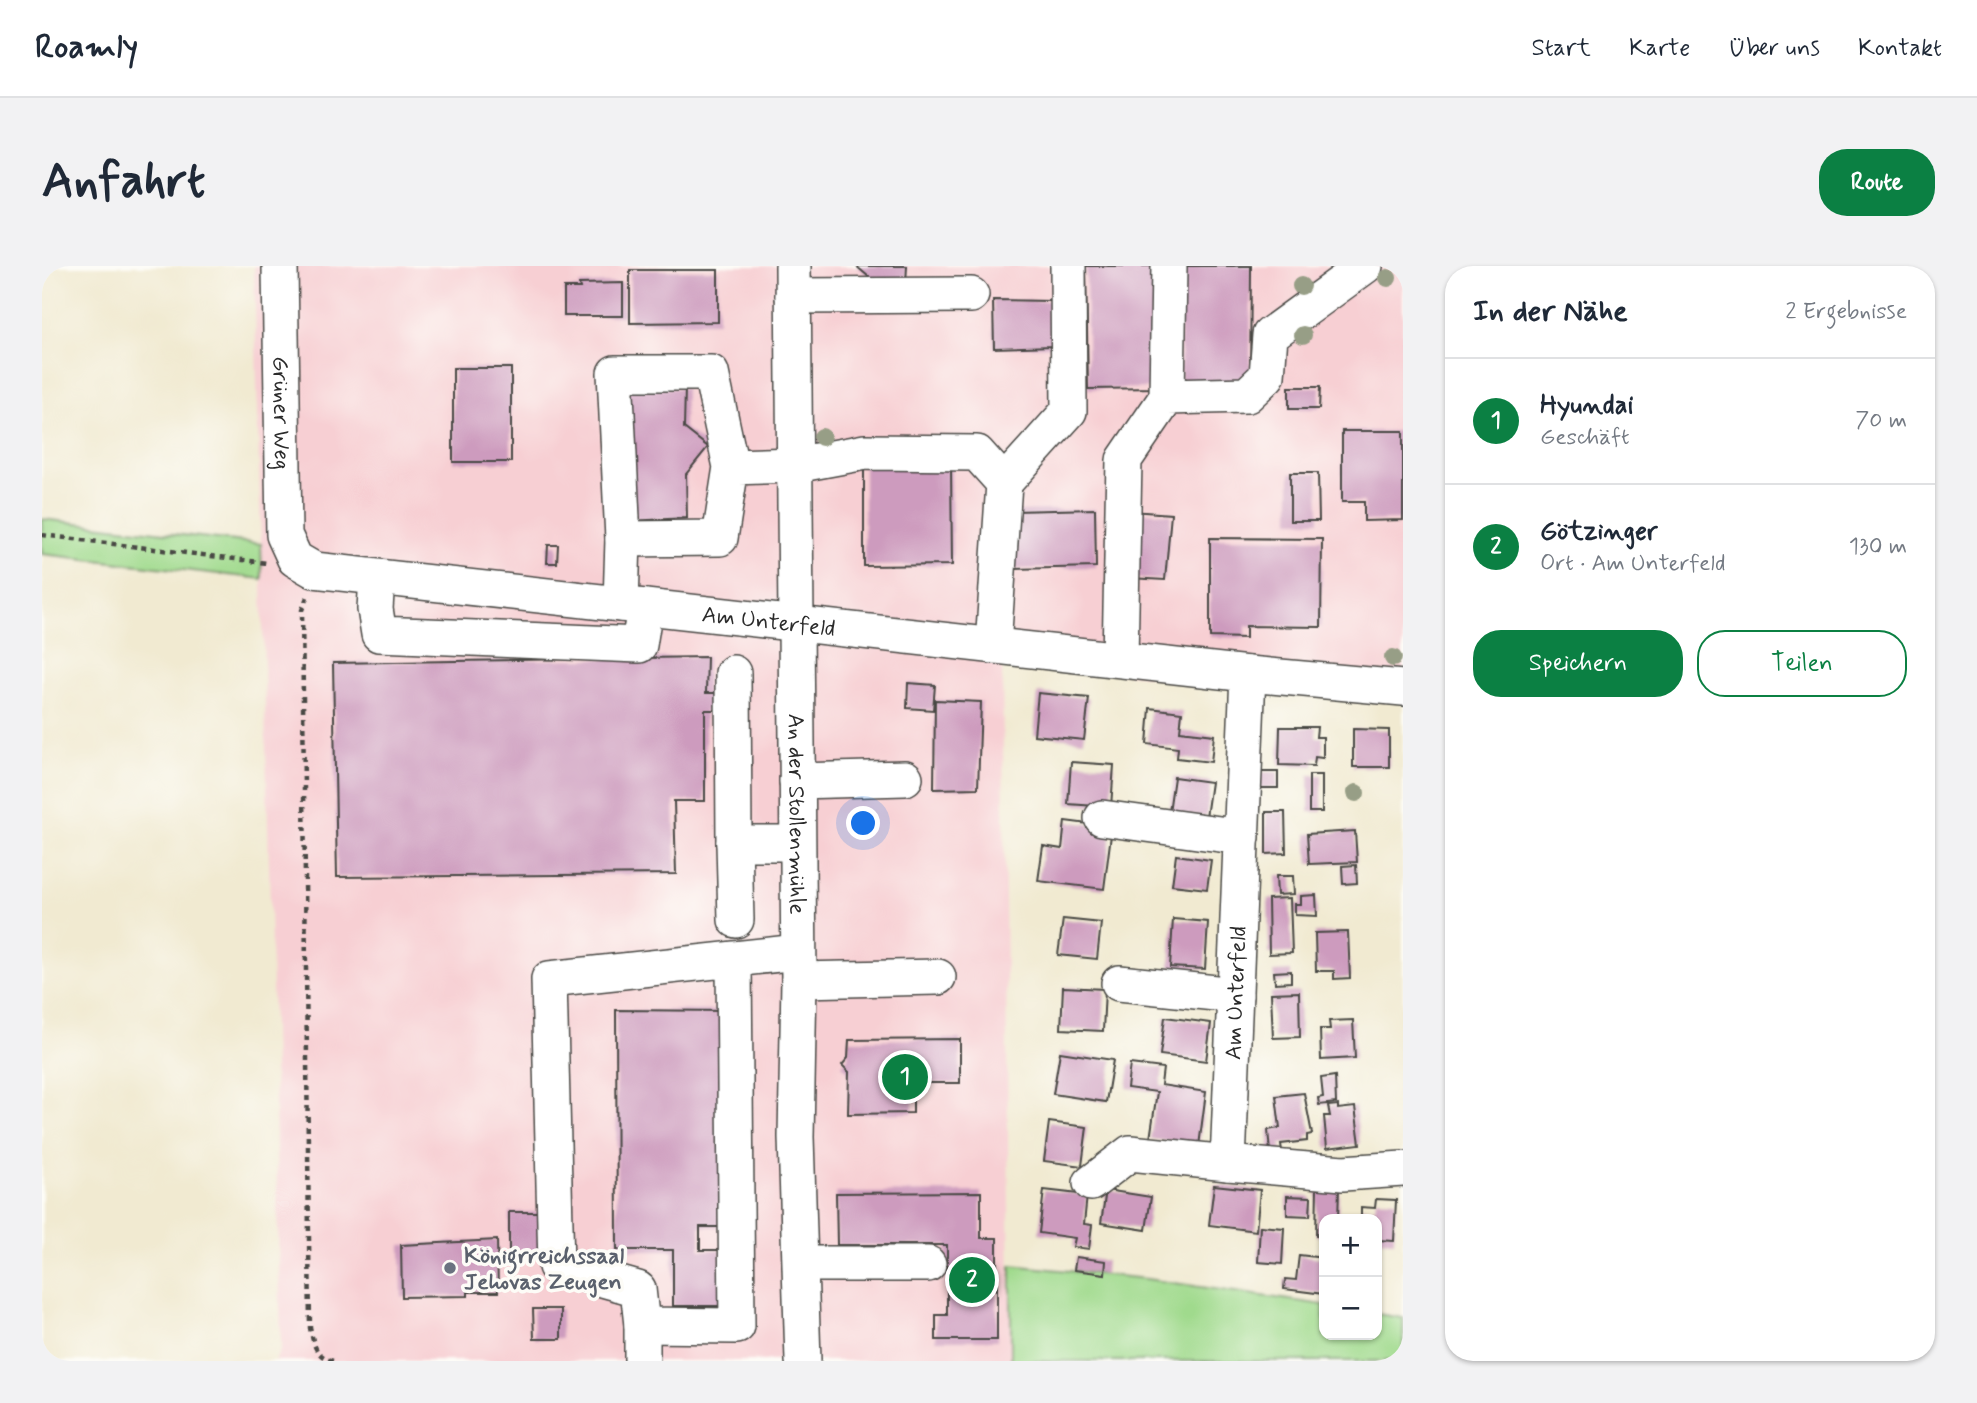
<!DOCTYPE html>
<html lang="de">
<head>
<meta charset="utf-8">
<style>
  body { margin:0; font-family:Mynerve,sans-serif; background:#f2f2f3; color:#1f2937 }
  .controls { position:absolute; right:21px; bottom:21px; display:grid; overflow:hidden; border-radius:14px; box-shadow:0 2px 5px #0004 }
  .controls button { width:63px; height:63px; display:grid; place-items:center; padding:0; border:0; border-bottom:2px solid #e0e1e3; background:#fff; color:#1f2937; font:35px sans-serif }
  .you { position:absolute; left:822px; top:558px; width:24px; height:24px; margin:-18px; border:5px solid #fff; border-radius:50%; background:#1a73e8; box-shadow:0 0 0 10px #1a73e833 }
  .badge { display:grid; place-items:center; width:46px; height:46px; border-radius:50%; background:#0b8043; color:#fff; font-size:23px; font-weight:700 }
  .pin { position:absolute; translate:-50% -50%; border:4px solid #fff; box-shadow:0 2px 7px #0006 }
  .list { margin:0; padding:0; list-style:none }
  h2 { display:flex; justify-content:space-between; align-items:center; height:91px; margin:0; padding:0 28px; font-size:30px }
  h2 small { font-size:23px; font-weight:400; color:#747a83 }
  .list li { display:grid; grid-template-columns:46px 1fr auto; gap:21px; align-items:center; box-sizing:border-box; height:126px; padding:0 28px; border-top:2px solid #e0e1e3 }
  .list b { display:block; font-size:26px; white-space:nowrap }
  .list p { margin:0; font-size:23px; white-space:nowrap; color:#747a83 }
  .list em { font-size:23px; font-style:normal; color:#747a83 }
  .actions { display:flex; gap:14px; padding:21px 28px }
  .actions a { flex:1; padding:16px 0; border:2px solid #0b8043; border-radius:28px; text-align:center; font-size:24px; color:#0b8043 }
  .actions .main { background:#0b8043; color:#fff }
  .map { position:relative; flex:none; width:1361px; height:1095px; overflow:hidden; border-radius:28px }
  header { display:flex; align-items:center; gap:42px; box-sizing:border-box; height:98px; padding:0 35px; background:#fff; border-bottom:2px solid #e0e1e3 }
  header strong { font-size:33px }
  nav { display:flex; gap:38px; margin-inline-start:auto; font-size:24px }
  .intro { display:flex; align-items:center; justify-content:space-between; box-sizing:border-box; height:168px; padding:0 42px }
  h1 { margin:0; font-size:49px }
  .button { padding:18px 32px; border-radius:28px; background:#0b8043; color:#fff; font-size:24px; font-weight:700 }
  main { display:flex; gap:42px; padding:0 42px }
  aside { flex:1; background:#fff; border-radius:28px; box-shadow:0 2px 5px #0004 }
  .map>svg:first-child { display:block }
  .built { fill:#f7cfd3 }
  .green { fill:#a0da8d; stroke:#66825c; stroke-width:2 }
  .building { fill:#cd9bbe }
  .lines { fill:none; stroke-linecap:round; stroke-linejoin:round }
  .minor-casing { stroke:#494844; stroke-width:38 }
  .path { stroke:#494844; stroke-width:4.5; stroke-dasharray:5 5; stroke-linecap:butt }
  .minor { stroke:#fff; stroke-width:35 }
  .tree { fill:#979e86 }
  .worship-dot { fill:#6b7280; stroke:#fdfcf7; stroke-width:2.5 }
  .labels { text-anchor:middle; stroke-width:7; stroke-linejoin:round; paint-order:stroke }
  .street-label { font-size:23px; fill:#2b2b2b; stroke:#fdfcf7 }
  .worship-label { font-size:23px; font-weight:bold; fill:#5b616d; stroke:#fdfcf7; text-anchor:start }
</style>
</head>
<body>
<header>
<strong>Roamly</strong>
<nav><a>Start</a><a>Karte</a><a>Über uns</a><a>Kontakt</a></nav>
</header>
<div class="intro"><h1>Anfahrt</h1><a class="button">Route</a></div>
<main>
<div class="map">
<svg width="1361" height="1095" viewBox="0 0 1361 1095">
  <rect width="100%" height="100%" fill="#fdfcf7"/>
  <filter id="ink" filterUnits="userSpaceOnUse"><feTurbulence type="fractalNoise" baseFrequency=".0143" numOctaves="2"/><feDisplacementMap in="SourceGraphic" scale="14" xChannelSelector="R" yChannelSelector="G"/><feConvolveMatrix kernelMatrix="1 2 1 2 8 2 1 2 1" color-interpolation-filters="sRGB"/></filter>
  <filter id="wash" filterUnits="userSpaceOnUse"><feTurbulence type="fractalNoise" baseFrequency=".00686" numOctaves="4" result="noise"/><feDisplacementMap in="SourceGraphic" scale="28" xChannelSelector="R" yChannelSelector="G"/><feGaussianBlur stdDeviation="1.57" result="paint"/><feColorMatrix in="noise" values="0 0 0 0 0 0 0 0 0 0 0 0 0 0 0 0 0 1.4 0 .05"/><feComposite in="paint" operator="in"/></filter>
  <g filter="url(#wash)">
    <rect width="100%" height="100%" fill="#f1ead1"/>
    <polygon class="built" points="212,0 1361,0 1361,436 960,395 969,1095 233,1095 239,1082"/>
    <g class="green">
      <polygon points="0,253 219,278 220,313 0,288"/>
      <polygon points="969,999 1105,1013 1282,1039 1282,1069 1335,1069 1335,1048 1361,1052 1361,1095 969,1095"/>
    </g>
    <g id="blocks">
      <g class="building">
        <polygon points="814,0 865,0 864,17 833,16"/>
        <polygon points="1044,0 1115,0 1116,122 1046,123"/>
        <polygon points="1137,0 1209,0 1208,119 1139,118"/>
        <polygon points="588,4 676,4 676,56 588,57"/>
        <polygon points="581,17 581,50 522,50 522,22 538,22 537,18"/>
        <polygon points="951,34 1009,35 1010,80 952,82"/>
        <rect x="411" y="102" width="58" height="94"/>
        <polygon points="1247,121 1278,121 1277,143 1247,143"/>
        <polygon points="643,122 642,162 666,181 644,208 645,252 588,255 584,124"/>
        <polygon points="1300,165 1361,165 1361,254 1322,255 1322,236 1300,236"/>
        <polygon points="909,198 910,299 822,300 822,199"/>
        <polygon points="1248,207 1276,207 1277,255 1248,255"/>
        <polygon points="1053,243 1054,301 971,303 972,245"/>
        <polygon points="1089,245 1129,248 1123,314 1088,312"/>
        <polygon points="1168,272 1280,273 1279,361 1204,360 1204,372 1168,371"/>
        <polygon points="506,279 516,279 515,297 505,297"/>
        <polygon points="665,391 664,427 677,427 682,444 663,444 663,535 632,535 634,608 295,611 291,397"/>
        <polygon points="866,417 893,419 891,444 865,442"/>
        <polygon points="996,427 1047,432 1042,474 992,469"/>
        <polygon points="893,434 939,436 936,522 892,523"/>
        <polygon points="1108,442 1140,446 1138,465 1172,469 1169,496 1135,492 1136,482 1105,478"/>
        <polygon points="1238,461 1275,461 1274,471 1281,471 1281,492 1273,491 1272,500 1237,499"/>
        <polygon points="1311,463 1347,464 1347,501 1311,501"/>
        <polygon points="1029,496 1072,499 1069,541 1026,538"/>
        <rect x="1211" y="506" width="25" height="16"/>
        <rect x="1267" y="509" width="13" height="37"/>
        <polygon points="1132,511 1169,516 1164,551 1127,546"/>
        <polygon points="1224,546 1243,546 1244,587 1224,588"/>
        <polygon points="1023,555 1070,561 1062,623 996,615 1001,580 1020,583"/>
        <polygon points="1313,565 1315,596 1267,598 1265,568"/>
        <polygon points="1134,589 1169,594 1165,623 1130,619"/>
        <polygon points="1314,599 1315,617 1301,618 1300,600"/>
        <polygon points="1234,610 1251,610 1252,628 1235,629"/>
        <polygon points="1274,629 1275,650 1253,649 1253,638 1259,638 1259,630"/>
        <polygon points="1248,632 1250,687 1227,688 1226,633"/>
        <polygon points="1021,653 1059,657 1055,693 1016,689"/>
        <polygon points="1131,653 1166,656 1163,703 1128,701"/>
        <polygon points="1306,666 1308,712 1292,713 1292,705 1274,705 1273,667"/>
        <polygon points="1249,705 1249,716 1233,717 1232,706"/>
        <polygon points="1021,721 1063,723 1061,765 1019,763"/>
        <polygon points="1257,726 1258,771 1231,772 1229,727"/>
        <polygon points="574,744 687,745 687,961 658,961 658,984 679,984 679,1040 631,1040 631,984 575,984"/>
        <polygon points="1123,751 1169,757 1164,795 1118,789"/>
        <polygon points="1311,754 1313,792 1279,794 1278,763 1288,763 1287,755"/>
        <polygon points="918,773 918,817 871,817 871,847 806,848 807,806 800,799 806,792 807,774"/>
        <polygon points="1018,786 1071,794 1064,836 1011,828"/>
        <polygon points="1088,798 1121,802 1119,819 1164,826 1157,880 1108,873 1115,826 1085,822"/>
        <polygon points="1293,810 1294,837 1277,839 1276,832 1281,831 1279,812"/>
        <polygon points="1262,827 1270,868 1265,869 1265,875 1239,878 1240,885 1228,886 1226,864 1238,862 1234,830"/>
        <polygon points="1296,839 1296,843 1313,841 1318,878 1285,882 1282,850 1288,850 1286,840"/>
        <polygon points="1007,856 1045,861 1040,900 1002,895"/>
        <polygon points="1172,919 1218,924 1214,965 1167,959"/>
        <polygon points="1275,921 1297,922 1296,953 1282,953 1282,970 1274,970"/>
        <polygon points="1002,924 1045,929 1042,958 1050,959 1047,983 1031,981 1033,972 997,967"/>
        <polygon points="1064,924 1109,931 1104,964 1059,957"/>
        <polygon points="939,926 939,972 955,972 955,1074 894,1074 894,1049 905,1049 905,979 795,979 794,927"/>
        <polygon points="1245,930 1269,931 1268,950 1245,949"/>
        <polygon points="1334,933 1354,934 1352,975 1335,974 1335,953 1319,953 1319,941 1333,942"/>
        <polygon points="467,946 501,946 500,987 467,988"/>
        <polygon points="1218,960 1242,962 1240,998 1216,996"/>
        <polygon points="455,974 456,1026 426,1026 426,1030 360,1031 359,979"/>
        <polygon points="1257,989 1282,992 1282,1028 1242,1023 1243,1013 1254,1014"/>
        <polygon points="1034,991 1064,995 1063,1008 1032,1004"/>
        <polygon points="491,1043 519,1043 519,1073 492,1073"/>
      </g>
    </g>
  </g>
  <g filter="url(#ink)">
    <use href="#blocks" fill-opacity="0" stroke="#494844" stroke-width="2"/>
    <g class="lines">
      <g class="minor-casing">
        <g id="minor">
          <path id="s1" d="M238,0l4,269 11,24 19,11 934,104 155,14"/>
          <path id="s2" d="M751,0l6,714 -3,157 7,224"/>
          <polyline points="751,30 929,29"/>
          <polyline points="1125,131 1127,0"/>
          <polyline points="689,201 669,107 573,107 581,273 678,272 689,201 753,199 823,186 935,187 962,217 951,380"/>
          <polyline points="962,217 1027,145 1026,0"/>
          <polyline points="335,312 333,343 337,368 597,379 603,341"/>
          <polyline points="579,338 581,273"/>
          <polyline points="1078,393 1082,194 1125,131 1205,129 1225,110 1228,69 1323,0"/>
          <polyline points="691,407 692,577 755,577"/>
          <polyline points="755,515 863,512"/>
          <polyline points="1060,552 1200,571"/>
          <polyline points="692,577 694,654"/>
          <polyline points="692,695 695,1060 600,1059 596,1023 514,1000 507,713 756,686"/>
          <polyline points="757,714 896,711"/>
          <polyline points="1077,717 1193,729"/>
          <polyline points="1186,897 1301,907 1361,903"/>
          <path id="s3" d="M1049,917l39,-30 98,10 20,-489"/>
          <polyline points="760,998 886,998"/>
          <polyline points="600,1059 600,1095"/>
        </g>
      </g>
      <g class="path">
        <polyline points="0,269 225,297"/>
        <path d="M265,331l-5,13 8,718c4,17 5,28 23,33"/>
      </g>
      <use href="#minor" class="minor"/>
    </g>
    <g class="tree">
      <circle cx="1346" cy="12" r="9"/>
      <circle cx="1259" cy="20" r="9"/>
      <circle cx="1261" cy="69" r="9"/>
      <circle cx="780" cy="171" r="9"/>
      <circle cx="1351" cy="392" r="9"/>
      <circle cx="1314" cy="527" r="9"/>
    </g>
  </g>
  <circle class="worship-dot" cx="408" cy="1002" r="7"/>
  <g class="labels">
    <g class="street-label">
      <text dy="8" stroke="none"><textPath href="#s1" startOffset="147">Grüner Weg</textPath></text>
      <text dy="8" stroke="none"><textPath href="#s1" startOffset="775">Am Unterfeld</textPath></text>
      <text dy="8" stroke="none"><textPath href="#s2" startOffset="548">An der Stollenmühle</textPath></text>
      <text dy="8" stroke="none"><textPath href="#s3" startOffset="318">Am Unterfeld</textPath></text>
    </g>
    <g class="worship-label">
      <text x="422" y="997">Königrreichssaal<tspan x="422" dy="26">Jehovas Zeugen</tspan></text>
    </g>
  </g>
</svg>
<div class="controls">
<button>+</button>
<button>−</button>
</div>
<div class="you"></div>
<div class="pin badge" style="left:863px;top:811px">1</div>
<div class="pin badge" style="left:930px;top:1014px">2</div>
</div>
<aside>
<h2>In der Nähe<small>2 Ergebnisse</small></h2>
<ul class="list">
<li><span class="badge">1</span><div><b>Hyundai</b><p>Geschäft</p></div><em>70 m</em></li>
<li><span class="badge">2</span><div><b>Götzinger</b><p>Ort · Am Unterfeld</p></div><em>130 m</em></li>
</ul>
<div class="actions"><a class="main">Speichern</a><a>Teilen</a></div>
</aside>
</main>
</body>
</html>
